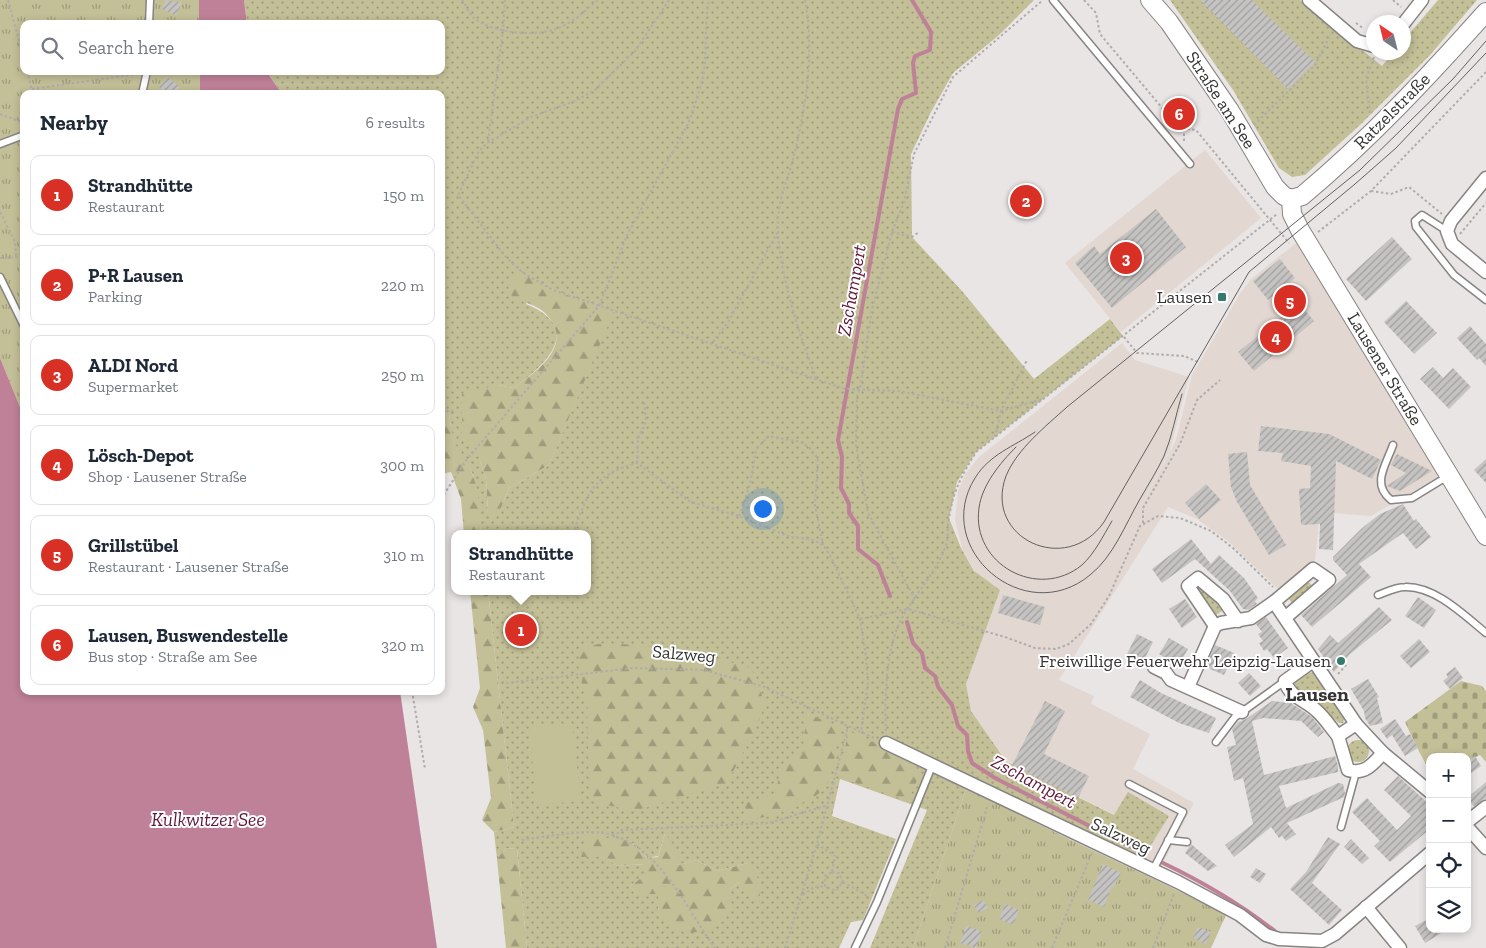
<!DOCTYPE html>
<html lang="en">
<head>
<meta charset="utf-8">
<style>
  body { margin:0; font-family:"Zilla Slab",serif; background:#f2f2f3; color:#1f2937 }
  .controls { position:absolute; right:15px; bottom:15px; display:grid; overflow:hidden; border-radius:10px; box-shadow:0 2px 8px #0003 }
  .controls button { width:45px; height:45px; display:grid; place-items:center; padding:0; border:0; border-bottom:1px solid #e0e1e3; background:#fff; color:#1f2937; font:25px sans-serif }
  .compass { position:absolute; left:1366px; top:15px; width:45px; height:45px; border-radius:50%; background:#fff; box-shadow:0 2px 8px #0003; rotate:325deg }
  .you { position:absolute; left:762px; top:508px; width:18px; height:18px; margin:-12px; border:4px solid #fff; border-radius:50%; background:#1a73e8; box-shadow:0 0 0 8px #1a73e833 }
  .badge { display:grid; place-items:center; width:32px; height:32px; border-radius:50%; background:#d93025; color:#fff; font-size:16px; font-weight:700 }
  .pin { position:absolute; translate:-50% -50%; border:2px solid #fff; box-shadow:0 1px 5px #0006 }
  .popup { position:absolute; left:451px; top:530px; width:140px; height:65px; box-sizing:border-box; display:grid; place-content:center; border-radius:10px; background:#fff; filter:drop-shadow(0 1px 4px #0005); font-size:16px; white-space:nowrap; color:#747a83 }
  .popup b { font-size:19px; color:#1f2937 }
  .popup::after { content:''; position:absolute; left:50%; top:100%; margin-left:-10px; border:10px solid transparent; border-top-color:#fff }
  .list { margin:0; padding:0; list-style:none }
  h2 { display:flex; justify-content:space-between; align-items:center; height:65px; margin:0; padding:0 20px; font-size:21px }
  h2 small { font-size:16px; font-weight:400; color:#747a83 }
  .list li { display:grid; grid-template-columns:32px 1fr auto; gap:15px; align-items:center; box-sizing:border-box; height:80px; margin:0 10px 10px; padding:0 10px; border:1px solid #e0e1e3; border-radius:10px }
  .list b { display:block; font-size:19px; white-space:nowrap }
  .list p { margin:0; font-size:16px; white-space:nowrap; color:#747a83 }
  .list em { font-size:16px; font-style:normal; color:#747a83 }
  .icon { flex:none; width:28px; height:28px; fill:none; stroke:currentColor; stroke-width:2; stroke-linecap:round; stroke-linejoin:round }
  .map { position:relative; flex:none; width:1486px; height:948px; overflow:hidden }
  .search { position:absolute; background:#fff; box-shadow:0 2px 8px #0003; left:20px; top:20px; width:425px; height:55px; display:flex; align-items:center; gap:12px; box-sizing:border-box; padding:0 18px; border-radius:10px; color:#747a83; font-size:19px }
  .panel { position:absolute; background:#fff; box-shadow:0 2px 8px #0003; left:20px; top:90px; width:425px; height:605px; border-radius:10px }
  .map>svg:first-child { display:block }
  .built { fill:#e2d7d1 }
  .grass { fill:url(#grass-dots); fill-rule:evenodd }
  .forest { fill:url(#forest-firs) }
  .cemetery { fill:url(#cemetery-stones) }
  .park { fill:url(#park-tufts) }
  .pitch { fill:#c3bf97 }
  .water { fill:#bf8197 }
  .lines { fill:none; stroke-linecap:round; stroke-linejoin:round }
  .stream { stroke:#bf8197; stroke-width:4 }
  .building { fill:url(#building-hatch) }
  .service-casing { stroke:#878482; stroke-width:9 }
  .minor-casing { stroke:#878482; stroke-width:15 }
  .secondary-casing { stroke:#878482; stroke-width:20 }
  .path { stroke:#afacab; stroke-width:2; stroke-dasharray:2.5 2.5; stroke-linecap:butt }
  .service { stroke:#fff; stroke-width:6 }
  .minor { stroke:#fff; stroke-width:12 }
  .secondary { stroke:#fff; stroke-width:18 }
  .tram { stroke:#636160; stroke-width:1 }
  .poi-dot { fill:#357a6f; stroke:#fff; stroke-width:2 }
  .labels { text-anchor:middle; stroke-width:4; stroke-linejoin:round; paint-order:stroke }
  .street-label { font-size:18px; fill:#353433; stroke:#fff }
  .poi-label { font-size:18px; fill:#353433; stroke:#fff; text-anchor:end }
  .water-label { font-size:19px; font-style:italic; fill:#611639; stroke:#fff }
  .quarter-label { font-size:20px; font-weight:bold; fill:#353433; stroke:#fff }
</style>
</head>
<body>
<div class="map">
<svg width="1486" height="948" viewBox="0 0 1486 948">
  <defs>
    <pattern id="grass-dots" width="8" height="8" patternUnits="userSpaceOnUse" patternTransform="scale(1.25)"><rect width="8" height="8" fill="#c3bf97"/><path d="M2 2h.1M6 6h.1" fill="none" stroke="#9f9c7c" stroke-width="1.8" stroke-linecap="round"/></pattern>
    <pattern id="forest-firs" width="22" height="20" patternUnits="userSpaceOnUse" patternTransform="scale(1.25)"><rect width="22" height="20" fill="#c3bf97"/><path d="M5 1l3.5 6h-7zM16 11l3.5 6h-7z" fill="#9f9c7c"/></pattern>
    <pattern id="cemetery-stones" width="16" height="16" patternUnits="userSpaceOnUse" patternTransform="scale(1.25)"><rect width="16" height="16" fill="#c3bf97"/><path d="M2 7V4a2 2 0 0 1 4 0v3zM10 15v-3a2 2 0 0 1 4 0v3z" fill="#9f9c7c"/></pattern>
    <pattern id="park-tufts" width="24" height="20" patternUnits="userSpaceOnUse" patternTransform="scale(1.25)"><rect width="24" height="20" fill="#c3bf97"/><path d="M3 7l-1-3M5 7V3M7 7l1-3M15 17l-1-3M17 17v-4M19 17l1-3" fill="none" stroke="#9f9c7c"/></pattern>
    <pattern id="building-hatch" width="6" height="6" patternUnits="userSpaceOnUse" patternTransform="scale(1.25)"><rect width="6" height="6" fill="#c6c4c2"/><path d="M-1 1l2-2M0 6l6-6M5 7l2-2" fill="none" stroke="#a2a09e"/></pattern>
  </defs>
  <rect width="100%" height="100%" fill="#e9e5e4"/>
  <g class="built">
    <polygon points="1205,150 1261,218 1121,332 1065,263"/>
    <polygon points="1296,243 1346,322 1439,476 1371,516 1320,512 1315,561 1278,589 1229,542 1197,519 1168,507 1059,680 1094,696 1091,704 1150,734 1133,769 1194,803 1161,867 1143,858 1169,815 1115,815 1006,760 971,711 966,684 999,592 976,573 963,551 955,521 958,491 966,473 979,457 1122,343 1135,360 1189,377 1170,450 1131,526 1176,440 1192,375 1240,294 1251,279"/>
  </g>
  <g class="grass">
    <path d="M244,0h790l-35,35 -46,38 -22,39 -20,42 1,83 50,54 72,88 76,-60 13,17 -147,116 -19,30 -8,36 12,30 13,23 26,19 -34,94 5,27 35,50 108,54 14,-23 41,24 -26,42 -166,-79 -10,7 -54,162h-43l57,-138 -87,-31 -8,37 64,23 -33,81 -12,2 -12,26h-312l-10,-99 -11,-1 -9,11 -3,-27 20,-5 -26,-236h99v-57h-106l-5,-47 -3,-12 -21,-39 -3,-22h-8v-320h-159l-16,-23h175v-47h-194zM539,283l14,7 60,21 -64,154 -40,23 -8,20 -13,5 -2,-34 -7,-21 19,-73 16,3c34,-25 70,-60 12,-84zM665,833l13,32 18,-5 21,11 31,-8 -9,19 -9,8 1,17 -73,2v-15h-22l-6,-8 14,-10 1,-12 -28,2 -11,-9 24,-16 17,17 11,-2z"/>
    <polygon points="1170,0 1300,0 1382,66 1393,53 1404,52 1404,40 1438,0 1477,0 1430,55 1361,124 1305,175 1292,177 1279,168 1233,90"/>
    <polygon points="1307,581 1313,586 1293,604 1288,598"/>
    <polygon points="1197,582 1225,609 1216,615 1208,609 1192,586"/>
    <polygon points="1309,672 1313,673 1345,716 1343,723 1339,723 1294,687 1294,681"/>
    <circle cx="1358" cy="751" r="11"/>
  </g>
  <g class="forest">
    <path d="M522,272l31,18 61,21 -65,154 -40,23 -8,20 -8,6 -5,-1 -2,-34 -7,-21 -17,-23v-42l36,-8 16,3c26,-19 62,-45 30,-76 -8,-7 -23,-11 -32,-15l-4,-11 5,-8z"/>
    <path d="M441,414h8c3,30 14,36 24,62 7,17 6,39 8,58h-17l-3,-35 -10,-27 -10,2z"/>
    <polygon points="470,591 488,591 514,827 494,832 482,820 491,798 483,730 473,707 480,688"/>
    <polygon points="605,643 682,648 751,668 765,703 757,726 727,783 635,811 597,803 589,791 587,705 578,662 583,647"/>
    <path d="M807,714l34,13c-3,13 -9,49 -14,57 -15,23 -56,32 -81,37l-1,-18 29,-8 10,-33 18,-9z"/>
    <polygon points="849,731 912,761 920,774 908,801 838,777"/>
    <path d="M665,833l14,20 -1,12 18,-5 21,11 31,-8 14,22 -4,18 -19,-21 -9,8c1,5 2,11 1,16 -5,28 -51,35 -68,15 -6,-7 -5,-18 -5,-27h-22l-6,-8 14,-10v-12l-27,2 -11,-9h-25l5,-22 44,6 17,17 11,-1z"/>
    <polygon points="506,848 517,849 527,948 506,948 497,859"/>
  </g>
  <path class="cemetery" d="M1461,681l21,5 4,5v71l-6,-7 -13,6v-4h-37v14c-10,-16 -17,-32 -25,-49z"/>
  <g class="park">
    <polygon points="0,0 199,0 199,24 24,24 24,71 200,71 200,94 24,94 24,417 0,358"/>
    <path d="M967,786c84,49 174,84 259,129l-15,33h-298z"/>
  </g>
  <polygon class="pitch" points="572,723 581,801 537,805 529,727"/>
  <g class="water">
    <polygon points="199,0 244,0 247,24 199,24"/>
    <polygon points="200,71 266,71 282,94 200,94"/>
    <polygon points="0,358 24,417 24,691 400,691 437,948 0,948"/>
  </g>
  <g class="lines">
    <g class="stream">
      <polyline points="890,596 878,565 858,549 858,526 849,513 849,504 841,488 842,457 838,440 898,109 902,99 916,93 913,63 915,56 930,50 931,32 912,0"/>
      <polyline points="907,622 913,643 922,653 925,668 935,676 938,687 952,705 958,726 967,735 968,751 972,763 995,778 1145,854"/>
      <path d="M1163,863c42,20 76,40 113,69"/>
    </g>
  </g>
  <g class="building">
    <polygon points="166,0 182,3 176,15 162,9"/>
    <polygon points="1200,0 1252,0 1315,62 1288,89"/>
    <polygon points="168,77 180,87 174,94 167,94 159,87"/>
    <polygon points="1156,209 1186,247 1112,308 1075,263 1094,246 1100,254"/>
    <polygon points="1392,237 1412,259 1366,301 1346,279"/>
    <polygon points="1280,259 1295,278 1285,286 1314,321 1254,371 1238,352 1290,310 1276,293 1268,300 1253,281"/>
    <polygon points="1406,301 1437,333 1414,354 1384,322"/>
    <polygon points="1470,326 1486,344 1486,366 1479,358 1477,360 1457,338"/>
    <polygon points="1433,367 1443,378 1453,368 1471,387 1449,409 1420,379"/>
    <polygon points="1261,426 1329,434 1381,460 1372,479 1336,461 1333,550 1319,549 1320,524 1301,525 1299,489 1310,488 1311,466 1281,461 1283,453 1258,451"/>
    <polygon points="1247,452 1250,485 1286,545 1269,555 1237,502 1231,487 1228,454"/>
    <polygon points="1397,454 1432,471 1400,491 1387,486 1406,473 1391,465"/>
    <polygon points="1486,459 1486,483 1474,470"/>
    <polygon points="1206,484 1221,500 1199,519 1185,503"/>
    <polygon points="1403,504 1414,521 1416,519 1431,537 1416,549 1403,533 1359,564 1371,577 1312,627 1301,615 1347,575 1333,560 1333,557 1362,528 1380,514"/>
    <polygon points="1191,539 1211,564 1219,555 1244,578 1258,598 1255,601 1257,604 1248,610 1243,609 1230,591 1195,559 1162,583 1152,569"/>
    <polygon points="1003,595 1045,607 1040,625 998,613"/>
    <polygon points="1418,597 1436,610 1424,628 1405,616"/>
    <polygon points="1185,599 1197,617 1182,628 1169,609"/>
    <polygon points="1379,607 1392,620 1350,654 1334,672 1318,649 1330,635 1338,643"/>
    <polygon points="526,614 530,645 515,646 512,615"/>
    <polygon points="1266,617 1288,648 1274,658 1267,649 1264,651 1259,643 1263,641 1258,634 1262,632 1256,624"/>
    <polygon points="1137,634 1153,642 1143,662 1127,654"/>
    <polygon points="1169,638 1188,649 1178,666 1159,654"/>
    <polygon points="1419,639 1430,652 1411,668 1400,656"/>
    <polygon points="1215,645 1234,653 1224,675 1210,669 1207,664"/>
    <polygon points="1455,667 1463,678 1450,689 1443,681 1448,677 1446,674"/>
    <polygon points="1249,673 1261,686 1250,696 1238,683"/>
    <polygon points="1368,679 1379,697 1377,698 1383,723 1370,726 1365,718 1364,711 1351,689"/>
    <polygon points="1140,680 1161,693 1216,718 1209,733 1179,723 1130,697"/>
    <polygon points="1045,701 1065,711 1044,754 1089,776 1078,798 1012,765"/>
    <polygon points="1272,701 1291,703 1312,717 1324,732 1318,737 1301,721 1263,718 1252,721 1264,775 1335,756 1338,766 1338,772 1279,786 1286,808 1338,783 1343,784 1345,793 1344,797 1287,823 1296,834 1286,841 1282,836 1279,838 1271,827 1234,857 1225,845 1253,824 1243,778 1234,781 1227,747 1236,745 1232,729 1238,722 1246,719"/>
    <polygon points="1395,719 1406,736 1410,734 1418,748 1405,756 1392,735 1387,739 1380,729"/>
    <polygon points="1475,756 1481,766 1467,776 1467,761"/>
    <polygon points="1398,776 1430,805 1430,829 1390,862 1374,846 1380,841 1352,812 1367,798 1397,830 1411,816 1384,790"/>
    <polygon points="1486,782 1486,799 1474,806 1467,798"/>
    <polygon points="1328,837 1340,844 1312,883 1342,910 1329,925 1290,889 1306,872"/>
    <polygon points="1351,839 1369,858 1362,864 1344,847"/>
    <polygon points="1191,844 1217,866 1208,871 1185,853"/>
    <polygon points="1103,864 1121,873 1114,887 1112,886 1104,907 1088,900"/>
    <polygon points="1256,868 1266,874 1260,883 1250,877"/>
    <polygon points="983,900 988,908 978,913 974,905"/>
    <polygon points="1005,904 1019,910 1013,925 999,919"/>
    <polygon points="1430,918 1430,929 1448,929 1425,943 1415,926"/>
    <polygon points="966,926 982,931 976,948 960,943"/>
    <polygon points="1198,927 1211,932 1206,944 1193,938"/>
  </g>
  <g class="lines">
    <g class="service-casing">
      <g id="service">
        <polyline points="1053,0 1190,164"/>
        <polyline points="149,24 150,0"/>
        <polyline points="142,94 147,71"/>
        <polyline points="0,144 24,135"/>
        <polyline points="1447,231 1422,215 1415,221 1416,227 1454,275 1486,300"/>
        <polyline points="0,277 24,326"/>
        <path d="M1393,445c-7,20 -22,39 -2,55l21,-2 36,-22"/>
        <path d="M1378,595c8,-3 18,-8 27,-8 30,-1 59,28 81,46"/>
        <polyline points="1216,742 1235,717 1285,681"/>
        <polyline points="1129,784 1183,812 1153,870"/>
        <polyline points="1341,827 1356,772"/>
        <polyline points="1168,840 1187,842"/>
        <polyline points="855,948 877,902 932,766"/>
      </g>
    </g>
    <g class="minor-casing">
      <g id="minor">
        <polyline points="1309,0 1357,41 1374,46"/>
        <polyline points="1404,23 1422,0"/>
        <polyline points="1486,178 1451,221 1447,231 1452,244 1486,272"/>
        <polyline points="1286,617 1329,580 1313,569 1274,602 1356,724 1383,753 1430,792"/>
        <polyline points="1215,626 1188,586 1198,578 1223,599 1238,621"/>
        <path d="M1313,661l-28,20c4,16 21,19 32,30 8,7 14,17 21,25"/>
        <polyline points="1154,667 1166,673 1171,680 1242,712"/>
        <polyline points="1188,687 1215,626 1221,623 1251,618 1274,602"/>
        <path d="M1356,724l-18,12 10,34c17,5 25,-6 35,-17"/>
        <polyline points="886,743 1178,882 1240,915 1266,935 1279,939 1322,941 1335,934 1430,853"/>
        <polyline points="1467,822 1486,807"/>
        <polyline points="1467,827 1486,848"/>
        <polyline points="1366,907 1400,948"/>
      </g>
    </g>
    <g class="secondary-casing">
      <g id="secondary">
        <polyline points="1150,0 1169,22 1230,111 1275,187 1284,196 1291,199"/>
        <polyline points="1291,199 1292,214 1300,230 1486,536"/>
        <path d="M1291,199l11,-3c67,-56 126,-119 184,-184"/>
      </g>
    </g>
    <g class="path">
      <polyline points="8,0 24,59"/>
      <path d="M462,0c4,5 7,13 11,17 18,16 60,20 83,12 15,-5 30,-19 42,-29"/>
      <polyline points="669,0 635,51 595,90 575,101 531,117 487,143 479,151 458,195 506,257 522,272 553,290 845,389 898,391 1001,411 1043,399"/>
      <path d="M805,0c10,52 1,107 -12,159 -4,17 -12,33 -14,51 -7,44 21,128 38,170"/>
      <polyline points="1084,0 1096,13 1100,34 1179,128 1196,130 1289,243"/>
      <polyline points="1393,0 1401,7"/>
      <polyline points="1388,22 1393,17"/>
      <polyline points="1356,23 1364,29"/>
      <polyline points="27,71 33,94"/>
      <polyline points="32,89 138,74"/>
      <polyline points="1370,113 1366,79 1374,57"/>
      <polyline points="0,114 24,123"/>
      <polyline points="1254,125 1315,65 1331,34"/>
      <polyline points="488,141 503,31 505,0"/>
      <polyline points="1184,141 1184,129"/>
      <polyline points="1371,191 1391,194 1409,187 1442,214"/>
      <polyline points="0,212 15,242 16,257"/>
      <polyline points="892,232 912,237 919,232"/>
      <polyline points="1318,232 1371,191 1486,72"/>
      <polyline points="1460,234 1486,203"/>
      <polyline points="0,258 24,257"/>
      <polyline points="1124,337 1137,353 1184,356 1198,362"/>
      <polyline points="713,342 728,322 777,233"/>
      <polyline points="441,411 454,411"/>
      <polyline points="995,437 1001,411 1027,360"/>
      <polyline points="637,463 638,438 646,422 644,400"/>
      <path d="M441,499l26,-40 132,-153 29,-73 60,-109c6,-17 13,-36 16,-53 3,-24 0,-48 5,-71"/>
      <polyline points="739,516 750,484 756,450 768,436 801,442 812,450 818,459 815,505 823,545"/>
      <polyline points="1143,523 1143,508 1180,444 1197,400 1220,380"/>
      <path d="M573,534c15,-41 19,-59 64,-71l54,39 48,14 51,21 20,2 13,6 7,10 30,64 5,30 3,33 -7,50"/>
      <polyline points="915,599 868,513 856,445 857,397 861,383 872,309 892,232 904,202 914,154 953,77 1043,0"/>
      <polyline points="860,619 908,609 1005,637 1035,648 1056,649 1069,644 1091,624 1109,596 1140,526 1158,516 1180,518 1211,531 1233,548 1273,587"/>
      <polyline points="1338,674 1348,663"/>
      <polyline points="506,683 633,668 704,670 762,686 874,738"/>
      <polyline points="412,691 425,769"/>
      <path d="M886,731c-2,-33 0,-86 17,-115 13,-23 32,-42 42,-68 4,-9 2,-20 4,-30 4,-27 13,-43 27,-66l301,-238"/>
      <polyline points="613,837 622,830 769,823 828,805"/>
      <path d="M522,840c21,-3 44,-7 65,-8 67,-2 95,71 128,116"/>
      <polyline points="817,844 835,856 832,872"/>
      <polygon points="832,872 839,873 843,882 836,891 825,886 825,876"/>
      <polyline points="843,882 869,897"/>
      <polyline points="803,895 814,887 825,886"/>
      <polyline points="785,948 817,844 848,727"/>
      <polyline points="945,948 988,804"/>
      <polyline points="1052,948 1092,853"/>
      <polyline points="1153,948 1174,894"/>
    </g>
    <use href="#service" class="service"/>
    <use href="#minor" class="minor"/>
    <use href="#secondary" class="secondary"/>
    <g class="tram">
      <path d="M1486,41l-33,38 -93,91 -293,237c-21,19 -50,42 -61,69 -23,62 60,101 98,46l145,-250 106,-88 41,-36 90,-95"/>
      <path d="M1035,432c-22,15 -45,22 -60,46 -44,71 50,151 115,97 23,-18 35,-50 50,-76 8,-14 17,-28 24,-43 8,-19 12,-42 18,-62"/>
      <path d="M1016,447c-16,16 -34,38 -37,61 -8,56 59,93 103,57 13,-12 21,-29 30,-44"/>
    </g>
  </g>
  <g class="poi-dot">
    <rect x="1217" y="292" width="10" height="10" rx="2.5"/>
    <circle cx="1341" cy="661" r="5"/>
  </g>
  <g class="labels">
    <g class="street-label">
      <text transform="translate(1221 100) rotate(57)" y="6">Straße am See</text>
      <text transform="translate(1392 111) rotate(-45)" y="6">Ratzelstraße</text>
      <text transform="translate(1385 369) rotate(59)" y="6">Lausener Straße</text>
      <text transform="translate(684 654) rotate(5)" y="6">Salzweg</text>
      <text transform="translate(1121 836) rotate(25)" y="6">Salzweg</text>
    </g>
    <g class="poi-label">
      <text x="1212" y="303">Lausen</text>
      <text x="1331" y="667">Freiwillige Feuerwehr Leipzig-Lausen</text>
    </g>
    <g class="water-label">
      <text transform="translate(851 290) rotate(-80)" y="7">Zschampert</text>
      <text transform="translate(1034 781) rotate(28)" y="7">Zschampert</text>
      <text x="208" y="826">Kulkwitzer See</text>
    </g>
    <g class="quarter-label">
      <text x="1317" y="701">Lausen</text>
    </g>
  </g>
</svg>
<div class="controls">
<button>+</button>
<button>−</button>
<button><svg class="icon" aria-label="locate" viewBox="0 0 24 24"><circle cx="12" cy="12" r="6"/><path d="M12 2v4M12 18v4M2 12h4M18 12h4"/></svg></button>
<button><svg class="icon" aria-label="layers" viewBox="0 0 24 24"><path d="M12 4l9 5-9 5-9-5zM3 14l9 5 9-5"/></svg></button>
</div>
<svg class="compass" viewBox="-18 -18 36 36"><path d="M0-13l5 13h-10z" fill="#e53935"/><path d="M0 13l5-13h-10z" fill="#747a83"/></svg>
<div class="you"></div>
<div class="pin badge" style="left:521px;top:630px">1</div>
<div class="popup"><b>Strandhütte</b>Restaurant</div>
<div class="pin badge" style="left:1026px;top:201px">2</div>
<div class="pin badge" style="left:1126px;top:258px">3</div>
<div class="pin badge" style="left:1276px;top:337px">4</div>
<div class="pin badge" style="left:1290px;top:301px">5</div>
<div class="pin badge" style="left:1179px;top:114px">6</div>
<div class="search"><svg class="icon" aria-label="search" viewBox="0 0 24 24"><circle cx="10" cy="10" r="6"/><path d="M15 15l6 6"/></svg>Search here</div>
<section class="panel">
<h2>Nearby<small>6 results</small></h2>
<ul class="list">
<li><span class="badge">1</span><div><b>Strandhütte</b><p>Restaurant</p></div><em>150 m</em></li>
<li><span class="badge">2</span><div><b>P+R Lausen</b><p>Parking</p></div><em>220 m</em></li>
<li><span class="badge">3</span><div><b>ALDI Nord</b><p>Supermarket</p></div><em>250 m</em></li>
<li><span class="badge">4</span><div><b>Lösch-Depot</b><p>Shop · Lausener Straße</p></div><em>300 m</em></li>
<li><span class="badge">5</span><div><b>Grillstübel</b><p>Restaurant · Lausener Straße</p></div><em>310 m</em></li>
<li><span class="badge">6</span><div><b>Lausen, Buswendestelle</b><p>Bus stop · Straße am See</p></div><em>320 m</em></li>
</ul>
</section>
</div>
</body>
</html>
